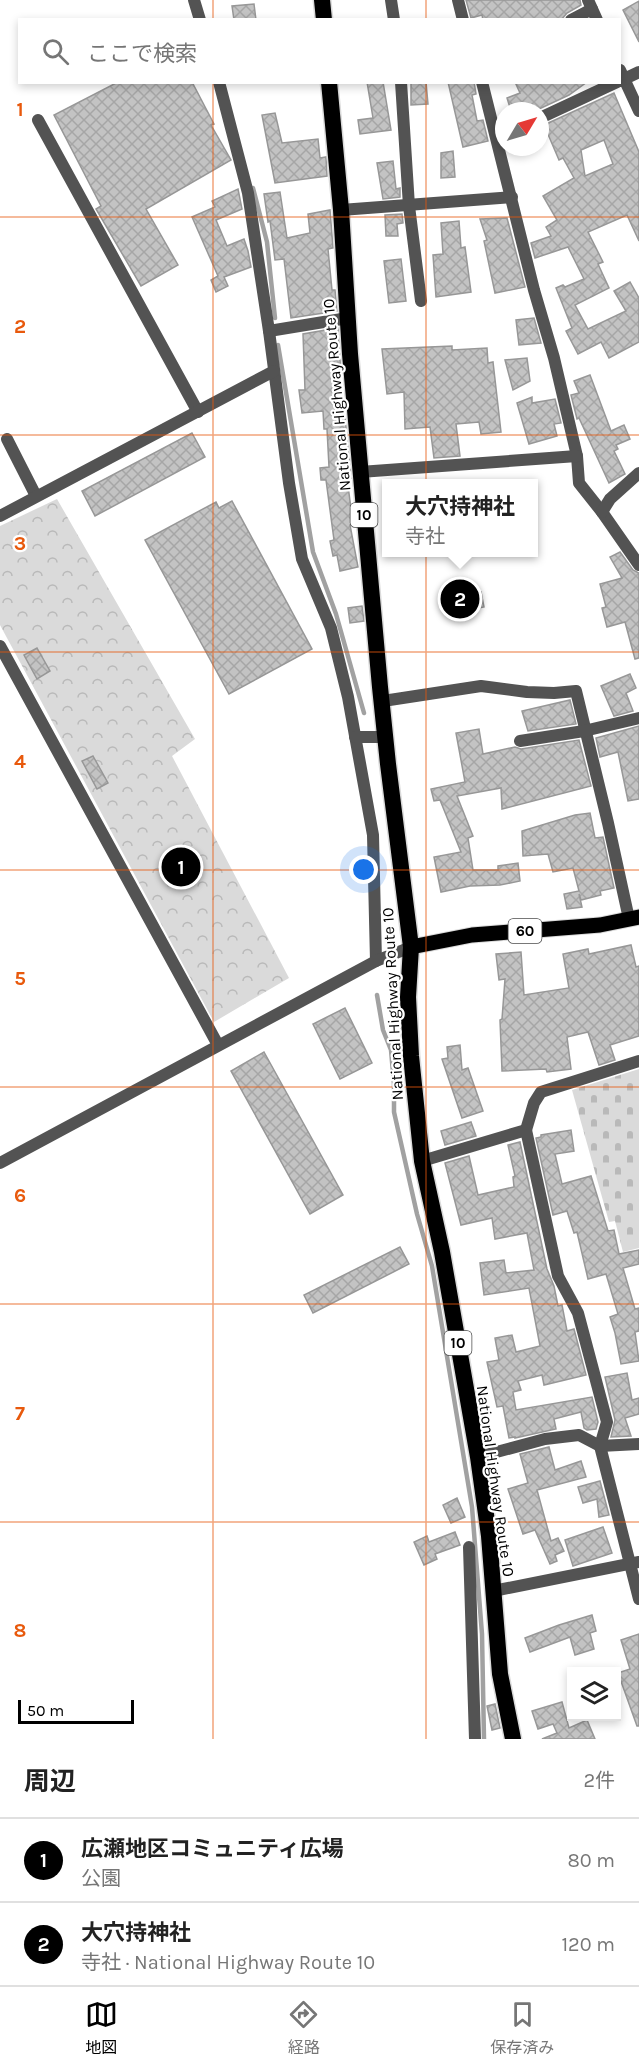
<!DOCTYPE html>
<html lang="ja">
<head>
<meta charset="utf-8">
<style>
  body { margin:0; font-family:Karla,"Noto Sans JP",sans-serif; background:#f6f6f6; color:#222 }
  .controls { position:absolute; right:18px; bottom:18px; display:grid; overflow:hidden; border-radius:0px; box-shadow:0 3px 9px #0003 }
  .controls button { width:54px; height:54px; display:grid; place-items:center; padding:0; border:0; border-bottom:2px solid #e0e0e0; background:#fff; color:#222; font:30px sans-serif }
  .compass { position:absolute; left:495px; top:102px; width:54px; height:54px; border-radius:50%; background:#fff; box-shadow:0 3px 9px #0003; rotate:52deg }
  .scale { position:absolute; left:18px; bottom:15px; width:116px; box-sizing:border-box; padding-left:6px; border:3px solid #000; border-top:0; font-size:16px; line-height:21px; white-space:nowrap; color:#000; -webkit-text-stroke:4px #fff; paint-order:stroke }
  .you { position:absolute; left:364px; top:870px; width:21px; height:21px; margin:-15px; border:4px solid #fff; border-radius:50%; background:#1a73e8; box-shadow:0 0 0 9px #1a73e833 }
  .badge { display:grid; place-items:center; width:39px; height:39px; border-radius:50%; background:#000; color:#fff; font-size:20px; font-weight:700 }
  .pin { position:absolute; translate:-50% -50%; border:3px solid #fff; box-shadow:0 2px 6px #0006 }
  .popup { position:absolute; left:382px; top:479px; width:156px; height:78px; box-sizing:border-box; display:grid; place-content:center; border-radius:0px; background:#fff; filter:drop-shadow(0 2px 4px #0005); font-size:20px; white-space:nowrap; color:#767676 }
  .popup b { font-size:22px; color:#222 }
  .popup::after { content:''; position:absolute; left:50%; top:100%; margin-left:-12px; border:12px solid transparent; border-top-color:#fff }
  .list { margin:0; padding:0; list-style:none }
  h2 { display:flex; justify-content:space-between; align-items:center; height:78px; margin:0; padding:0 24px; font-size:26px }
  h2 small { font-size:20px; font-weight:400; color:#767676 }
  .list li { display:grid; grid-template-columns:39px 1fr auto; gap:18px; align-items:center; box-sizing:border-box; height:84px; padding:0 24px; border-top:2px solid #e0e0e0 }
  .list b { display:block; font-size:22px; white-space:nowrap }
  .list p { margin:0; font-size:20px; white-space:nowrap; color:#767676 }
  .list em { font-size:20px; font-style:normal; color:#767676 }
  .icon { flex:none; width:33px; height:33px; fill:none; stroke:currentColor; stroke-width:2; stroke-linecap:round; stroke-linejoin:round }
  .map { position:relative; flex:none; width:639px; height:1739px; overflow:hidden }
  .search { position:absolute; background:#fff; box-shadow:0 3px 9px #0003; left:18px; right:18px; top:18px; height:66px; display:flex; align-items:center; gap:15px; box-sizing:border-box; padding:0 21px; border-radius:0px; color:#767676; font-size:22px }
  .sheet { height:246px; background:#fff }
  nav { display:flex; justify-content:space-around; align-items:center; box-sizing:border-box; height:84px; border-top:2px solid #e0e0e0; background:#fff; font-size:16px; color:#767676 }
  nav a { display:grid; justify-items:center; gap:3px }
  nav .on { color:#000 }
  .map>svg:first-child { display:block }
  .forest { fill:url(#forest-crowns) }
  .cemetery { fill:url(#cemetery-stones) }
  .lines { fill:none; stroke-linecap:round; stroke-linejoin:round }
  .stream { stroke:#a1a1a1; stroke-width:4.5 }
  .building { fill:url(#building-cross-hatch); stroke:#979797; stroke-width:1.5; fill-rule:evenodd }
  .primary-casing { stroke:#dbdbdb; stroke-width:17 }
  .trunk-casing { stroke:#dbdbdb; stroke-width:19 }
  .minor { stroke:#535353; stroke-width:12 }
  .primary { stroke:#000; stroke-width:15 }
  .trunk { stroke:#000; stroke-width:16 }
  .grid { fill:none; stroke:#e8590c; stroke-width:1.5; stroke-opacity:0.55 }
  .labels { text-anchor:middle; stroke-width:4.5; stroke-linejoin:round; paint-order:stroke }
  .shield { fill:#fff; stroke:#4c4c4c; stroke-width:1.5 }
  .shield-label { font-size:15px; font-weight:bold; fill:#000 }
  .street-label { font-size:16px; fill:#000; stroke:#fff }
  .grid-label { font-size:20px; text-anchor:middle; font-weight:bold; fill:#e8590c; stroke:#fff; stroke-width:4.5; stroke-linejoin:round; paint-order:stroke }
</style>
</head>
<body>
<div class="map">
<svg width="639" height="1739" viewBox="0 0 639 1739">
  <defs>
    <pattern id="forest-crowns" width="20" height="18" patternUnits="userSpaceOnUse" patternTransform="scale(1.5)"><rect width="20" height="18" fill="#dadada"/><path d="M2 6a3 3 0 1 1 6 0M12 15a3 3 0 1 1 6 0" fill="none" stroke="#b9b9b9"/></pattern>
    <pattern id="cemetery-stones" width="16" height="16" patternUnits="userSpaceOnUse" patternTransform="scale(1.5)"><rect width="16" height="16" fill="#dadada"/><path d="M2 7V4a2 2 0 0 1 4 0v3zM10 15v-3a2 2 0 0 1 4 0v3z" fill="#b9b9b9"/></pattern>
    <pattern id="building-cross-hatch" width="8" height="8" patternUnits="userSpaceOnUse" patternTransform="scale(1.5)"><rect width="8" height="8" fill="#c3c3c3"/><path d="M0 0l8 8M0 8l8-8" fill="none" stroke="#a6a6a6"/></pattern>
  </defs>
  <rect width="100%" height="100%" fill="#fff"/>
  <polygon class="forest" points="57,499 195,739 172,756 289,978 214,1022 0,625 0,526"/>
  <polygon class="cemetery" points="639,1069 639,1248 623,1252 615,1221 609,1222 572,1090"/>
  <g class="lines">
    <g class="stream">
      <polyline points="253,188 267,242 275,318"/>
      <polyline points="278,345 313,552 336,614 364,713"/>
      <polyline points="377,995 383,1030 391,1050 394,1084 394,1112 417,1214 432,1266 472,1507 482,1634 484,1739"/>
    </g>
  </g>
  <g class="building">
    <polygon points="466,0 580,0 581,5 567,13 561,20 483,20 482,15 471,18"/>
    <polygon points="639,1 639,42 623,10"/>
    <polygon points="254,4 256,20 234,20 232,6"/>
    <polygon points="118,82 192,82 214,124 211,125 231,160 146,209 178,265 141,286 96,209 101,206 54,115"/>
    <polygon points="367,82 383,82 391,130 360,134 358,120 373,118"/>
    <polygon points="411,82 426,82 428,104 411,105"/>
    <polygon points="448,82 474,82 476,94 472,95 477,121 483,120 488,141 463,147"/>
    <polygon points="515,82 587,82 569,95 537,110 536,107 525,111 511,111 507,98 520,93"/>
    <path d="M614,93l25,59v89l-12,-26 -39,17 15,30 -5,2 11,24 -34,17 13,24 38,-18 -12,-20 16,-9 9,16v44l-30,16 -8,-16 -23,12 -12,-23 6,-3 -16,-40 7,-3 2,2 19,-8 -16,-32 -33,11 -4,-15 20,-7 -5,-9 11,-7 -14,-24 31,-18 -11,-20 -4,2 -15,-35zM604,140l9,24 -28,12 -4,-26z"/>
    <polygon points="275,113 282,143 318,139 320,158 326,157 327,176 275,183 262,115"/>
    <polygon points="453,151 455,177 441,178 441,153"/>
    <polygon points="393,161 396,189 400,188 400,197 383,199 377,163"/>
    <polygon points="238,189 242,209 216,220 227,246 244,239 248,251 251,267 224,277 228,286 216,292 211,280 218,276 192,217 215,207 212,201"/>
    <polygon points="280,192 287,238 310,233 308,214 330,210 333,248 328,249 332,290 335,290 337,311 291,318 284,259 275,260 270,221 268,222 264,194"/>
    <polygon points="402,214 403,223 397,224 398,236 386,236 385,215"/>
    <polygon points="507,218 525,287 495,293 484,241 487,240 480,219"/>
    <polygon points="459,221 461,248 465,247 471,292 436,297 433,255 443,254 441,223"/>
    <polygon points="401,259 406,301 389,303 384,261"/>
    <polygon points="534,318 541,343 519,345 516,320"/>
    <polygon points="338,328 341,375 336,375 342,417 345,417 351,478 347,478 353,524 350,525 358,567 340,571 337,555 333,556 330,541 334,540 326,480 321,480 320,468 329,467 327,429 324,429 323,411 302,413 299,390 305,390 303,334"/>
    <polygon points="452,346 452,350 487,348 488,363 493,362 501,432 481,434 479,422 456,424 460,456 434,458 430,427 405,429 404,392 387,394 382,349"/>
    <polygon points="527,358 530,381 513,390 505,360"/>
    <polygon points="590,375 611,431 624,425 630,439 616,445 618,449 614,451 625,474 609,483 579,418 577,419 571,395 579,393 574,381"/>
    <polygon points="532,397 532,403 555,399 561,423 554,424 557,436 529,444 517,403"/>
    <polygon points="192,433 205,457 95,516 82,491"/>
    <polygon points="232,501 312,649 229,694 145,540 216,502 219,508"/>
    <polygon points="620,552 633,570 639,573 639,658 635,659 625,622 607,627 602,608 606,607 600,584 622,578 610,557"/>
    <polygon points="481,592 484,607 448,614 445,599"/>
    <polygon points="362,606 364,621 350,623 348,608"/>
    <polygon points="37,648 50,671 37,679 24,655"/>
    <polygon points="630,674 636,688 626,693 633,711 614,716 601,686"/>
    <polygon points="570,700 576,724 528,731 522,711"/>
    <polygon points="639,726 639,799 628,801 618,752 600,757 596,738"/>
    <polygon points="479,729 483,754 515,747 521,749 579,740 591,786 502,809 501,788 457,796 473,836 468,838 473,870 498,870 498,866 518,863 520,881 500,885 470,886 441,892 434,857 461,852 440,800 434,801 431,789 465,782 456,733"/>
    <polygon points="93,756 108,783 97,789 82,761"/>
    <polygon points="590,813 595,838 603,837 614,888 600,891 601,895 581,900 579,894 582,907 567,909 564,894 579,891 573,868 553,872 548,854 523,856 522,831 575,815"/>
    <polygon points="631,945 636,967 639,966 639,1036 610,1045 615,1060 599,1065 588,1032 567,1037 571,1069 547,1072 546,1069 502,1071 500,1020 502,1019 505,979 499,980 496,954 521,952 524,995 569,988 563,954 588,949 589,954"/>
    <polygon points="345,1008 372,1063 340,1079 313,1024"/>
    <polygon points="460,1045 462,1070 468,1068 483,1111 462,1118 442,1059 448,1058 447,1047"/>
    <polygon points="264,1052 343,1195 310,1214 231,1071"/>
    <polygon points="471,1122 476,1136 445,1145 441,1131"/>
    <polygon points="571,1130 574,1151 555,1154 562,1184 591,1176 608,1231 614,1230 619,1254 639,1250 639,1264 623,1268 635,1309 639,1308 639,1331 635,1332 639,1361 621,1364 615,1333 610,1317 618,1314 606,1274 588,1279 577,1232 574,1233 567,1211 553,1215 536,1138 541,1137 541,1135"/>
    <polygon points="520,1142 547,1269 554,1286 558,1306 562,1305 567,1331 574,1329 586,1375 544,1385 542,1375 518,1381 521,1390 513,1392 516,1410 592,1397 598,1422 596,1429 587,1430 584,1428 581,1412 554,1419 556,1429 515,1438 515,1437 509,1438 503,1406 497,1407 487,1362 499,1360 495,1338 512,1335 516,1352 540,1346 529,1288 484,1295 480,1263 504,1260 506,1273 534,1270 527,1233 495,1239 492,1218 461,1225 445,1163 469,1156 478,1195 514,1187 513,1177 515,1176 508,1145"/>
    <polygon points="400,1247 409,1264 313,1313 304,1295"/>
    <polygon points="627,1373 632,1400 639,1398 639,1414 625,1418 631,1436 611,1437 615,1420 605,1377"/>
    <polygon points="549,1447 555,1470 581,1461 586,1477 537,1490 551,1541 558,1538 564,1551 555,1555 557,1561 550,1564 535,1530 523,1534 508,1489 528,1483 520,1454"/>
    <polygon points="600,1481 609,1515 599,1517 597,1499 583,1503 578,1487"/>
    <polygon points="457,1498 465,1517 451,1523 443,1505"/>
    <polygon points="603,1527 612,1553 573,1566 565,1540"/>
    <polygon points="455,1532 460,1545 435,1554 437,1559 424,1565 414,1542 427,1536 429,1542"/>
    <polygon points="592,1615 596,1631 590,1633 594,1649 575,1655 570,1637 530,1652 525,1638 559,1625"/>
    <polygon points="639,1634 639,1726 637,1726 618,1673 630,1669 621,1640"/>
    <polygon points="562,1702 569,1728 587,1720 595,1739 542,1739 557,1733 553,1724 538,1729 532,1711"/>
    <polygon points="495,1704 500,1728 492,1730 487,1706"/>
  </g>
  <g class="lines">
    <g class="primary-casing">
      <polyline id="primary" points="411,947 472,935 600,925 639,917"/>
    </g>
    <g class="trunk-casing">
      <g id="trunk">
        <polyline points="322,0 324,20"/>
        <polyline points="329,82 341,210 350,354 380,687 388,764 411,947 408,997 411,1056 422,1161 442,1252 478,1457 489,1536 500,1674 513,1739"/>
      </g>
    </g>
    <g class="minor">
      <polyline points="194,0 200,20"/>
      <polyline points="391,0 394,20"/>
      <polyline points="458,0 463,20"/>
      <polyline points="588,0 597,20"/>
      <polyline points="571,20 592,9"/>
      <polyline points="620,70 639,111"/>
      <polyline points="620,81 639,72"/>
      <polyline points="219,82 248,193 269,331 289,483 302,559 331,628 348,697 373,835 376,961"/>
      <polyline points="401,82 409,206 421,301"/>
      <polyline points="482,82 534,290 554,358 577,456 579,483 602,512 639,565"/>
      <polyline points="540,118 617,82"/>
      <polyline points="38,120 198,412"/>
      <polyline points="341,210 512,197"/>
      <polyline points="269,331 348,318"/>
      <polyline points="7,439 36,496"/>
      <polyline points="360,472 577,456"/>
      <polyline points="602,512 610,499 639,473"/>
      <polyline points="0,516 274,371"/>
      <polyline points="0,646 218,1045"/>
      <polyline points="383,701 481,686 527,692 554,693 576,691 608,823 629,919"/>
      <polyline points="355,737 386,737"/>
      <polyline points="520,741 584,731 639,718"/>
      <polyline points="526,1130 534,1103 541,1092 639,1061"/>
      <polyline points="422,1161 526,1130 558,1276 578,1313 607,1422 600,1446 639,1599"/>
      <polyline points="0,1163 376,961 411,947"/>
      <polyline points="478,1457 545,1439 579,1435 600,1446 639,1444"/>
      <polyline points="469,1547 475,1739"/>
      <polyline points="493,1591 639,1562"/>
    </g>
    <use href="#primary" class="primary"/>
    <use href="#trunk" class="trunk"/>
  </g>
  <path class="grid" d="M213,0v20M426,0v20M213,82v1657M426,82v1657M0,217h639M0,435h639M0,652h639M0,870h639M0,1087h639M0,1304h639M0,1522h639"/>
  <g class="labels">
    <g class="shield">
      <rect x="350.5" y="503" width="27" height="24" rx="4.5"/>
      <rect x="508.5" y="919" width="33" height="24" rx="4.5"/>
      <rect x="444.5" y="1331" width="27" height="24" rx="4.5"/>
    </g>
    <g class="shield-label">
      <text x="364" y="520">10</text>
      <text x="525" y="936">60</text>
      <text x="458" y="1348">10</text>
    </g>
    <g class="street-label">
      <text transform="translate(336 395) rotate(-95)" y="6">National Highway Route 10</text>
      <text transform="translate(392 1004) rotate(-93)" y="6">National Highway Route 10</text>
      <text transform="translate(496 1481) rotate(82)" y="6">National Highway Route 10</text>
    </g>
  </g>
  <g class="grid-label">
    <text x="20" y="116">1</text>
    <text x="20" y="333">2</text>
    <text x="20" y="550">3</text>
    <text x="20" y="768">4</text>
    <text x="20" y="985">5</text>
    <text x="20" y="1202">6</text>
    <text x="20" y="1420">7</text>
    <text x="20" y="1637">8</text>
  </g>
</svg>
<div class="controls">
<button><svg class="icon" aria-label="layers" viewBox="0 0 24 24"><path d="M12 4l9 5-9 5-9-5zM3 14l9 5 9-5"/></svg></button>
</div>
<svg class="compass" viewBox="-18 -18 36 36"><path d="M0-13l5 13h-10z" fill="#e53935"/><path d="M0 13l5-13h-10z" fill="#767676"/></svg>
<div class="scale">50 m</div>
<div class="you"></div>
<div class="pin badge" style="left:181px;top:867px">1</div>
<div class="pin badge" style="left:460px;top:599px">2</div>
<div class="popup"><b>大穴持神社</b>寺社</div>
<div class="search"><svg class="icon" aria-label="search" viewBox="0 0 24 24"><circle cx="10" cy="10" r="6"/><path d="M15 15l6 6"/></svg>ここで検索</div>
</div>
<section class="sheet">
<h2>周辺<small>2件</small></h2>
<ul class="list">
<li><span class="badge">1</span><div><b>広瀬地区コミュニティ広場</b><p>公園</p></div><em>80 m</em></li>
<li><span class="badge">2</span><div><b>大穴持神社</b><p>寺社 · National Highway Route 10</p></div><em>120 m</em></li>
</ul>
</section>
<nav>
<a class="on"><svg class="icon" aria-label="map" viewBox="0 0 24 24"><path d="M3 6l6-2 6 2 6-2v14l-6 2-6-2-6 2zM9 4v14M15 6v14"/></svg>地図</a>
<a><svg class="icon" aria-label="directions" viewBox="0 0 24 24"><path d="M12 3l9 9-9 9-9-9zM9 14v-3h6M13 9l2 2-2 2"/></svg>経路</a>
<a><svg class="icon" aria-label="saved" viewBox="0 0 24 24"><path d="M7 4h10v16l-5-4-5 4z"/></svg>保存済み</a>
</nav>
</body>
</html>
